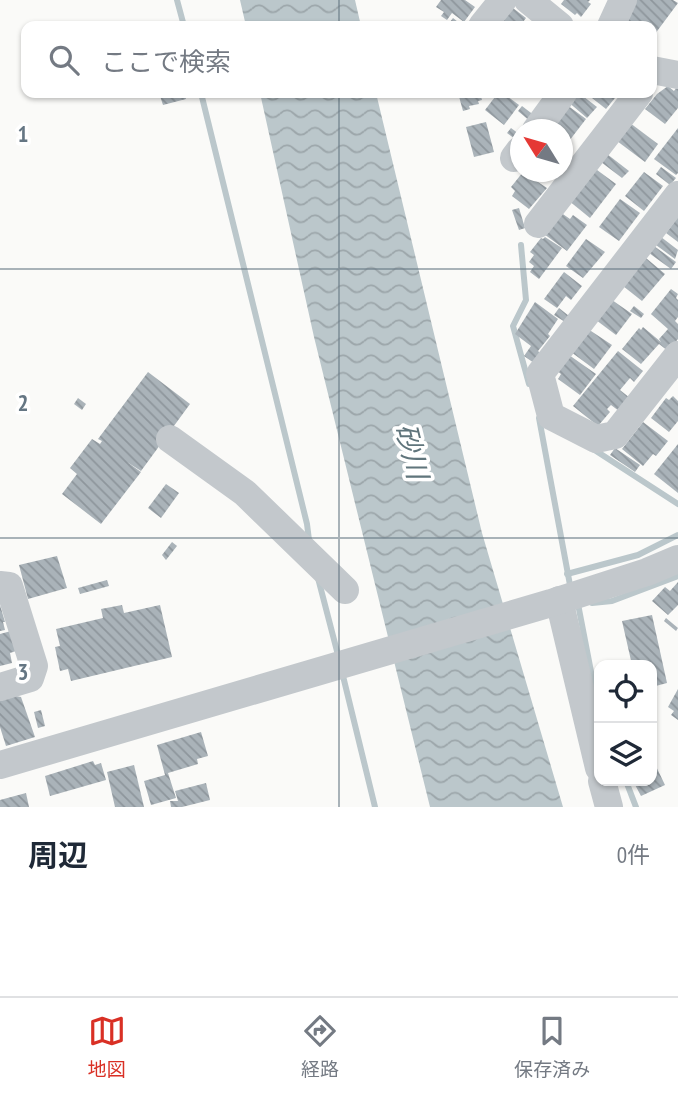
<!DOCTYPE html>
<html lang="ja">
<head>
<meta charset="utf-8">
<style>
  body { margin:0; font-family:"PT Sans Narrow","Noto Sans JP",sans-serif; background:#f2f2f3; color:#1f2937 }
  .controls { position:absolute; right:21px; bottom:21px; display:grid; overflow:hidden; border-radius:14px; box-shadow:0 2px 5px #0004 }
  .controls button { width:63px; height:63px; display:grid; place-items:center; padding:0; border:0; border-bottom:2px solid #e0e1e3; background:#fff; color:#1f2937; font:35px sans-serif }
  .compass { position:absolute; left:510px; top:119px; width:63px; height:63px; border-radius:50%; background:#fff; box-shadow:0 2px 5px #0004; rotate:307deg }
  .list { margin:0; padding:0; list-style:none }
  h2 { display:flex; justify-content:space-between; align-items:center; height:91px; margin:0; padding:0 28px; font-size:30px }
  h2 small { font-size:23px; font-weight:400; color:#747a83 }
  .icon { flex:none; width:38px; height:38px; fill:none; stroke:currentColor; stroke-width:2; stroke-linecap:round; stroke-linejoin:round }
  .map { position:relative; flex:none; width:678px; height:807px; overflow:hidden }
  .search { position:absolute; background:#fff; box-shadow:0 2px 5px #0004; left:21px; right:21px; top:21px; height:77px; display:flex; align-items:center; gap:18px; box-sizing:border-box; padding:0 24px; border-radius:14px; color:#747a83; font-size:26px }
  .sheet { height:189px; background:#fff }
  nav { display:flex; justify-content:space-around; align-items:center; box-sizing:border-box; height:98px; border-top:2px solid #e0e1e3; background:#fff; font-size:19px; color:#747a83 }
  nav a { display:grid; justify-items:center; gap:4px }
  nav .on { color:#d93025 }
  .map>svg:first-child { display:block }
  .water { fill:url(#water-waves) }
  .lines { fill:none; stroke-linecap:round; stroke-linejoin:round }
  .stream { stroke:#bbc7cb; stroke-width:6 }
  .building { fill:url(#building-back-hatch) }
  .minor { stroke:#c3c8cc; stroke-width:28 }
  .grid { fill:none; stroke:#657683; stroke-width:2; stroke-opacity:0.55 }
  .labels { text-anchor:middle; stroke-width:7; stroke-linejoin:round; paint-order:stroke }
  .water-label { font-size:28px; font-style:italic; fill:#60757c; stroke:#fff }
  .grid-label { font-size:23px; text-anchor:middle; font-weight:bold; fill:#657683; stroke:#fff; stroke-width:7; stroke-linejoin:round; paint-order:stroke }
</style>
</head>
<body>
<div class="map">
<svg width="678" height="807" viewBox="0 0 678 807">
  <defs>
    <pattern id="water-waves" width="16" height="10" patternUnits="userSpaceOnUse" patternTransform="scale(1.75)"><rect width="16" height="10" fill="#bbc7cb"/><path d="M0 5q4-4 8 0t8 0" fill="none" stroke="#9ca6aa"/></pattern>
    <pattern id="building-back-hatch" width="6" height="6" patternUnits="userSpaceOnUse" patternTransform="scale(1.75)"><rect width="6" height="6" fill="#aab3b9"/><path d="M-1 5l2 2M0 0l6 6M5-1l2 2" fill="none" stroke="#8e969c"/></pattern>
  </defs>
  <rect width="100%" height="100%" fill="#fafaf8"/>
  <g class="water">
    <polygon points="240,0 355,0 361,26 246,26"/>
    <polygon points="260,93 376,93 482,533 563,807 430,807 314,337"/>
  </g>
  <g class="lines">
    <g class="stream">
      <polyline points="177,0 184,26"/>
      <polyline points="201,93 307,524 309,540"/>
      <polyline points="521,245 526,300 513,326 529,384"/>
      <polyline points="539,418 570,585"/>
      <polyline points="593,449 678,504"/>
      <polyline points="567,574 638,555 678,535"/>
      <polyline points="318,578 338,655"/>
      <polyline points="592,603 612,601 678,576"/>
      <polyline points="582,604 578,604 594,687 599,701"/>
      <polyline points="343,676 375,807"/>
      <polyline points="626,781 636,807"/>
    </g>
  </g>
  <g class="building">
    <polygon points="441,0 465,0 475,7 464,22 452,13 447,20 441,16 444,12 436,7"/>
    <polygon points="564,0 590,0 588,2 591,4 581,17 577,13 575,15 561,4"/>
    <polygon points="637,0 673,0 678,3 652,38 652,26 635,26 624,18"/>
    <polygon points="509,5 526,18 520,26 492,26"/>
    <polygon points="453,18 463,26 447,26"/>
    <polygon points="668,86 674,91 676,88 678,89 678,108 665,124 645,109 657,94"/>
    <polygon points="159,93 184,93 186,99 163,105"/>
    <polygon points="458,93 480,93 482,100 478,101 479,104 469,106 470,109 463,111"/>
    <polygon points="498,93 503,93 519,105 504,125 485,110"/>
    <polygon points="574,93 579,93 597,107 587,118 567,101"/>
    <polygon points="588,93 619,93 606,109 587,94"/>
    <polygon points="567,105 586,119 566,145 563,143 563,130 549,130"/>
    <polygon points="522,106 535,116 531,122 518,111"/>
    <polygon points="486,122 494,152 474,157 466,127"/>
    <polygon points="630,123 658,144 645,162 617,141"/>
    <polygon points="511,128 519,134 515,139 507,133"/>
    <polygon points="678,128 678,173 676,175 654,159"/>
    <polygon points="607,154 629,171 622,178 601,162"/>
    <polygon points="593,167 616,184 590,218 568,200"/>
    <polygon points="661,167 676,178 670,185 656,174"/>
    <polygon points="523,172 547,188 529,209 512,196 515,191 511,187"/>
    <polygon points="644,172 663,186 644,211 625,196"/>
    <polygon points="620,199 640,213 619,241 599,227"/>
    <polygon points="519,208 525,228 519,230 512,210"/>
    <polygon points="560,212 570,219 573,215 587,225 567,251 544,234"/>
    <polygon points="678,217 678,242 666,233"/>
    <polygon points="545,237 562,248 539,279 530,272 534,266 529,262 534,255 530,252 541,238 543,239"/>
    <polygon points="661,237 678,250 675,259 656,245"/>
    <polygon points="586,239 605,252 583,278 566,266"/>
    <polygon points="654,246 676,262 671,269 649,253"/>
    <polygon points="646,258 665,274 642,301 623,286"/>
    <polygon points="564,272 582,286 571,300 566,296 557,308 544,299"/>
    <polygon points="671,289 678,294 676,298 678,300 678,317 675,321 678,324 678,339 668,351 659,344 641,364 622,349 639,328 641,330 643,327 661,342 659,339 668,329 651,314"/>
    <polygon points="612,300 632,314 616,335 596,320"/>
    <polygon points="535,302 558,319 548,334 550,336 538,351 541,354 534,363 524,356 531,346 515,334"/>
    <polygon points="634,306 644,314 641,318 630,311"/>
    <polygon points="559,308 569,316 565,322 554,315"/>
    <polygon points="588,329 612,345 594,369 571,352"/>
    <polygon points="618,351 643,371 634,382 630,378 620,390 630,398 619,411 611,405 607,409 610,412 598,426 573,406"/>
    <polygon points="569,355 596,374 580,395 558,379 561,374 557,371"/>
    <polygon points="148,372 190,404 141,471 127,462 141,472 101,524 62,494 77,474 70,468 92,439 100,444 102,441 98,439"/>
    <polygon points="673,396 678,401 678,421 669,432 651,418 666,398 669,400"/>
    <polygon points="78,398 86,404 82,410 74,404"/>
    <polygon points="643,422 668,441 656,456 653,454 643,466 622,449"/>
    <polygon points="678,444 678,493 654,474"/>
    <polygon points="615,448 640,465 635,472 610,455"/>
    <polygon points="166,484 179,493 161,518 148,508"/>
    <polygon points="172,542 177,546 166,560 162,555"/>
    <polygon points="57,556 67,588 28,599 19,565"/>
    <polygon points="107,580 109,586 80,594 78,588"/>
    <polygon points="678,582 678,605 668,615 652,601 665,587 670,591"/>
    <polygon points="0,605 5,622 3,622 5,630 0,631"/>
    <polygon points="122,605 124,613 160,605 172,657 71,681 68,669 60,671 55,647 60,646 56,629 103,618 101,609"/>
    <polygon points="652,615 667,683 652,687 652,665 632,665 622,621"/>
    <polygon points="666,618 678,628 676,631 664,621"/>
    <polygon points="11,631 16,651 10,653 12,663 0,666 0,634"/>
    <polygon points="678,689 678,720 671,715 674,711 668,707"/>
    <polygon points="16,696 21,697 35,737 6,746 0,727 0,701"/>
    <polygon points="41,710 45,726 38,728 34,712"/>
    <polygon points="201,732 208,756 197,759 198,764 168,773 176,798 151,805 144,781 165,775 157,745"/>
    <polygon points="652,758 665,785 641,796 633,781 652,781"/>
    <polygon points="93,761 95,765 101,763 106,780 50,796 45,776"/>
    <polygon points="134,765 144,807 115,807 107,772"/>
    <polygon points="206,783 210,800 182,807 171,807 170,801 178,801 175,791"/>
    <polygon points="26,793 29,807 0,807 0,800"/>
  </g>
  <g class="lines">
    <g class="minor">
      <polyline points="528,0 560,26"/>
      <polyline points="482,26 503,0"/>
      <polyline points="611,26 623,0"/>
      <polyline points="652,70 678,75"/>
      <polyline points="536,130 563,93"/>
      <polyline points="514,158 520,150"/>
      <polyline points="678,195 540,374 551,416 596,439 615,435 678,355"/>
      <polyline points="538,224 639,93"/>
      <polyline points="170,439 245,493 345,590"/>
      <polyline points="0,585 9,586 34,666 30,678 0,687"/>
      <polyline points="559,600 599,768"/>
      <polyline points="0,765 551,603 647,572 678,559"/>
      <polyline points="602,781 609,807"/>
    </g>
  </g>
  <path class="grid" d="M339,0v26M339,93v714M0,269h678M0,538h678"/>
  <g class="labels">
    <g class="water-label">
      <text transform="translate(412 451) rotate(76)" y="10">砂川</text>
    </g>
  </g>
  <g class="grid-label">
    <text x="23" y="142">1</text>
    <text x="23" y="411">2</text>
    <text x="23" y="680">3</text>
  </g>
</svg>
<div class="controls">
<button><svg class="icon" aria-label="locate" viewBox="0 0 24 24"><circle cx="12" cy="12" r="6"/><path d="M12 2v4M12 18v4M2 12h4M18 12h4"/></svg></button>
<button><svg class="icon" aria-label="layers" viewBox="0 0 24 24"><path d="M12 4l9 5-9 5-9-5zM3 14l9 5 9-5"/></svg></button>
</div>
<svg class="compass" viewBox="-18 -18 36 36"><path d="M0-13l5 13h-10z" fill="#e53935"/><path d="M0 13l5-13h-10z" fill="#747a83"/></svg>
<div class="search"><svg class="icon" aria-label="search" viewBox="0 0 24 24"><circle cx="10" cy="10" r="6"/><path d="M15 15l6 6"/></svg>ここで検索</div>
</div>
<section class="sheet">
<h2>周辺<small>0件</small></h2>
<ul class="list">
</ul>
</section>
<nav>
<a class="on"><svg class="icon" aria-label="map" viewBox="0 0 24 24"><path d="M3 6l6-2 6 2 6-2v14l-6 2-6-2-6 2zM9 4v14M15 6v14"/></svg>地図</a>
<a><svg class="icon" aria-label="directions" viewBox="0 0 24 24"><path d="M12 3l9 9-9 9-9-9zM9 14v-3h6M13 9l2 2-2 2"/></svg>経路</a>
<a><svg class="icon" aria-label="saved" viewBox="0 0 24 24"><path d="M7 4h10v16l-5-4-5 4z"/></svg>保存済み</a>
</nav>
</body>
</html>
